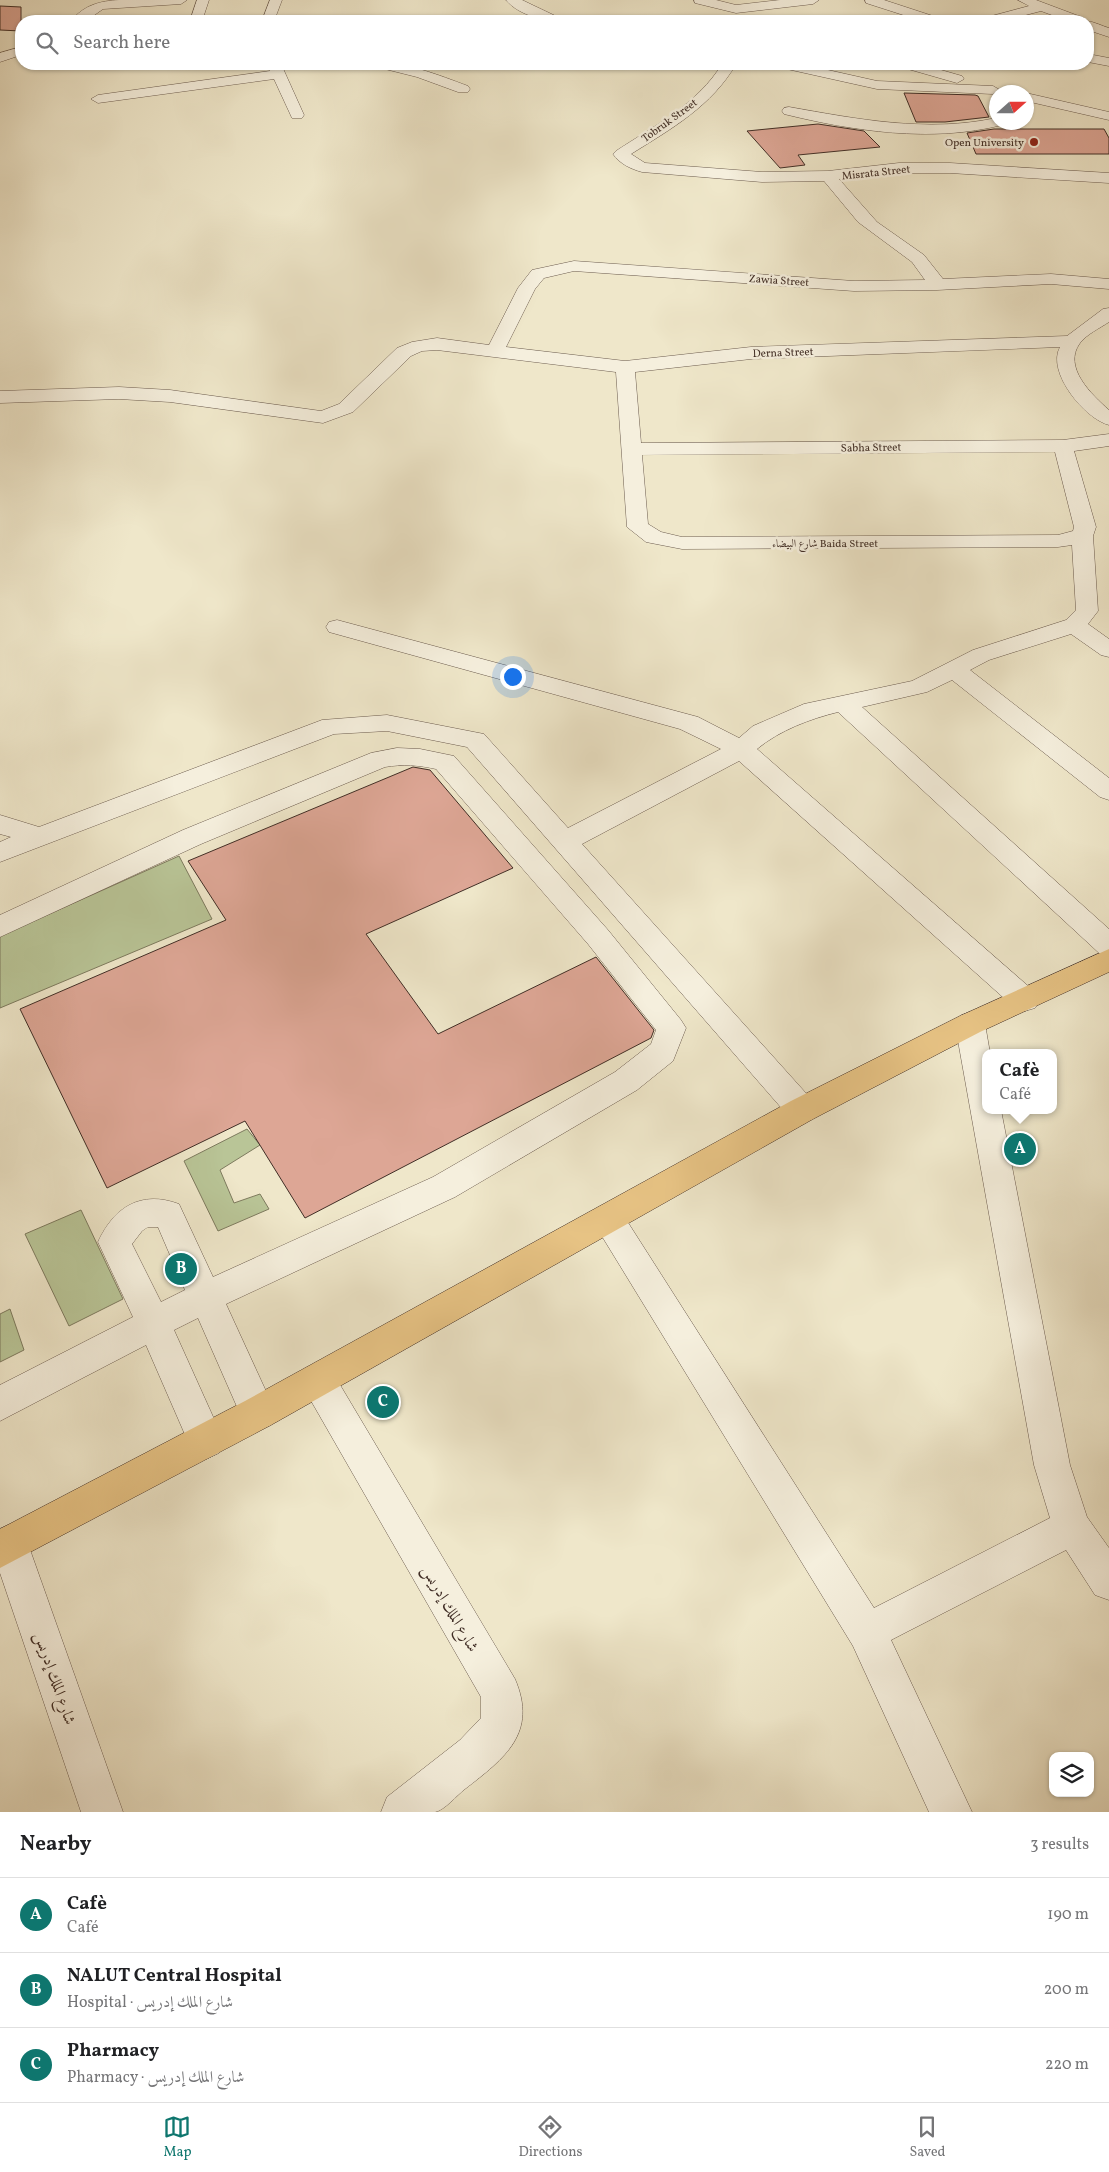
<!DOCTYPE html>
<html lang="en">
<head>
<meta charset="utf-8">
<style>
  body { margin:0; font-family:Vollkorn,Amiri,serif; background:#f2f2f2; color:#202124 }
  .controls { position:absolute; right:15px; bottom:15px; display:grid; overflow:hidden; border-radius:10px; box-shadow:0 1px 4px #0004 }
  .controls button { width:45px; height:45px; display:grid; place-items:center; padding:0; border:0; border-bottom:1px solid #e0e0e0; background:#fff; color:#202124; font:25px sans-serif }
  .compass { position:absolute; left:989px; top:85px; width:45px; height:45px; border-radius:50%; background:#fff; box-shadow:0 1px 4px #0004; rotate:69deg }
  .you { position:absolute; left:512px; top:676px; width:18px; height:18px; margin:-12px; border:4px solid #fff; border-radius:50%; background:#1a73e8; box-shadow:0 0 0 8px #1a73e833 }
  .badge { display:grid; place-items:center; width:32px; height:32px; border-radius:50%; background:#0f766e; color:#fff; font-size:16px; font-weight:700 }
  .pin { position:absolute; translate:-50% -50%; border:2px solid #fff; box-shadow:0 1px 5px #0006 }
  .popup { position:absolute; left:982px; top:1049px; width:75px; height:65px; box-sizing:border-box; display:grid; place-content:center; border-radius:10px; background:#fff; filter:drop-shadow(0 1px 4px #0005); font-size:16px; white-space:nowrap; color:#757577 }
  .popup b { font-size:19px; color:#202124 }
  .popup::after { content:''; position:absolute; left:50%; top:100%; margin-left:-10px; border:10px solid transparent; border-top-color:#fff }
  .list { margin:0; padding:0; list-style:none }
  h2 { display:flex; justify-content:space-between; align-items:center; height:65px; margin:0; padding:0 20px; font-size:21px }
  h2 small { font-size:16px; font-weight:400; color:#757577 }
  .list li { display:grid; grid-template-columns:32px 1fr auto; gap:15px; align-items:center; box-sizing:border-box; height:75px; padding:0 20px; border-top:1px solid #e0e0e0 }
  .list b { display:block; font-size:19px; white-space:nowrap }
  .list p { margin:0; font-size:16px; white-space:nowrap; color:#757577 }
  .list em { font-size:16px; font-style:normal; color:#757577 }
  .icon { flex:none; width:28px; height:28px; fill:none; stroke:currentColor; stroke-width:2; stroke-linecap:round; stroke-linejoin:round }
  .map { position:relative; flex:none; width:1109px; height:1812px; overflow:hidden }
  .search { position:absolute; background:#fff; box-shadow:0 1px 4px #0004; left:15px; right:15px; top:15px; height:55px; display:flex; align-items:center; gap:12px; box-sizing:border-box; padding:0 18px; border-radius:20px; color:#757577; font-size:19px }
  .sheet { height:290px; background:#fff }
  nav { display:flex; justify-content:space-around; align-items:center; box-sizing:border-box; height:70px; border-top:1px solid #e0e0e0; background:#fff; font-size:14px; color:#757577 }
  nav a { display:grid; justify-items:center; gap:2px }
  nav .on { color:#0f766e }
  .map>svg:first-child { display:block }
  .green { fill:#b9c597; stroke:#7d7a5e }
  .building { fill:#dda695; stroke:#412e26 }
  .lines { fill:none; stroke-linecap:round; stroke-linejoin:round }
  .minor-casing { stroke:#6c5c4f; stroke-width:1 }
  .major-casing { stroke:#412e26; stroke-width:1 }
  .minor { fill:#f5efdd; fill-rule:evenodd }
  .major { fill:#e8c485; fill-rule:evenodd }
  .poi-dot { fill:#8f2418; stroke:#f5efdd; stroke-width:2 }
  .labels { text-anchor:middle; stroke-width:5; stroke-linejoin:round; paint-order:stroke }
  .far-street-label { font-size:11px; fill:#412e26; stroke:#f5efdd }
  .far-poi-label { font-size:11px; fill:#412e26; stroke:#f5efdd; text-anchor:end }
  .near-street-label { font-size:16px; fill:#412e26; stroke:#f5efdd }
</style>
</head>
<body>
<div class="map">
<svg width="1109" height="1812" viewBox="0 0 1109 1812">
  <rect width="100%" height="100%" fill="#efe7ca"/>
  <filter id="stains"><feTurbulence type="fractalNoise" baseFrequency=".004" numOctaves="4"/><feColorMatrix values="0 0 0 0 .2 0 0 0 0 .09 0 0 0 0 .02 0 0 0 .5 -.17"/></filter>
  <radialGradient id="worn" r=".72"><stop offset=".6" stop-color="#630" stop-opacity="0"/><stop offset="1" stop-color="#630" stop-opacity=".3"/></radialGradient>
  <g class="green">
    <polygon points="179,856 212,919 0,1008 0,936"/>
    <polygon points="247,1129 260,1145 220,1170 234,1203 260,1194 269,1209 218,1231 184,1161"/>
    <polygon points="81,1210 123,1299 69,1326 25,1234"/>
    <polygon points="10,1309 24,1350 0,1362 0,1314"/>
  </g>
  <g class="building">
    <polygon points="0,6 21,7 21,31 0,30"/>
    <polygon points="904,93 975,95 978,96 989,117 945,122 916,122"/>
    <polygon points="818,124 864,131 880,147 798,155 805,165 780,168 747,131"/>
    <polygon points="994,129 1104,129 1109,138 1109,154 976,154 967,133"/>
    <polygon points="413,767 430,770 513,868 366,934 438,1034 596,957 654,1030 651,1038 305,1218 245,1121 107,1188 20,1009 226,920 188,861"/>
  </g>
  <g class="lines">
    <g class="minor-casing">
      <g id="minor">
        <path d="M119,0h68l-6,4 -78,5 -17,12h-15c13,-16 29,-20 48,-21z"/>
        <polygon points="197,0 209,0 202,21 190,21"/>
        <polygon points="270,0 282,0 274,21 262,21"/>
        <path d="M506,0h16l44,21c-19,1 -47,-5 -60,-21z"/>
        <polygon points="694,0 716,0 736,5 780,0 819,0 813,4 736,13 695,3"/>
        <polygon points="865,0 884,0 939,18 941,21 922,21 866,3"/>
        <polygon points="1018,0 1036,0 1084,18 1086,21 1068,21 1041,11 1003,21 982,21 984,18 1029,6"/>
        <path d="M1087,21c8,1 15,5 22,7v9l-21,-7z"/>
        <polygon points="21,47 21,55 0,62 0,53"/>
        <polygon points="1088,54 1109,58 1109,66 1088,62"/>
        <polygon points="267,64 281,64 304,115 302,118 292,118 274,79 98,103 91,99 98,95 270,71"/>
        <path d="M375,64c33,-2 63,11 93,22l2,3 -2,3h-10l-41,-15 -40,-10z"/>
        <path d="M722,64h14c-24,42 -65,65 -105,90l14,9 117,9 66,-1 71,-8h51l159,10v10l-159,-10h-51l-60,6 38,43 47,33 19,24 108,-5 58,5v10l-58,-5 -114,6 -83,1 -280,-20 -30,7 -9,11 -29,58 119,14 126,-14 316,-11 36,-27 6,-1v14c-9,6 -22,12 -29,21 -18,24 12,52 29,67v15c-24,-6 -63,-53 -49,-78l-309,12 -116,13 6,71 422,-3 46,-6v12l-35,5 22,76 -3,9 5,75 -10,13 21,15v18l-8,-2 -30,-21 -82,26 -19,10 139,108v22l-9,-3 -148,-117 -25,12 -65,15 247,222v27l-10,-3 -261,-241c-28,7 -58,18 -81,37l278,243 5,8 -5,8 -10,3 -10,-3 -276,-247 -157,83 231,257 4,9 -4,9 -11,4 -11,-4 -324,-372 -80,-16 -53,3 -334,128v-20l11,-5 -11,-3v-19l39,12 283,-107 65,-5 97,19 84,94 153,-79 -41,-20 -351,-97 -3,-5 3,-5 8,-2 361,97 41,21 14,-12 51,-22 108,-23 61,-31 93,-30 10,-10 -4,-65 -14,2 -376,2 -36,-7 -19,-15 -11,-155 -179,-22 -15,1 -11,5 -58,56 -30,11 -153,-21 -51,-3 -119,4v-12l119,-4 51,3 151,21 18,-7 58,-56 15,-6 25,-4 52,7 29,-57 14,-18 42,-9 280,20 71,-1 -13,-18 -54,-40 -34,-41 -62,1 -120,-10c-11,-3 -22,-8 -29,-18l3,-3c38,-25 82,-47 106,-87zM1055,452l19,75 -1,4 -15,4 -376,2 -21,-5 -13,-8 -6,-69z"/>
        <polygon points="776,64 801,64 877,81 993,86 1000,90 993,94 877,89 778,67"/>
        <polygon points="899,64 920,64 962,76 964,79 957,83 901,67"/>
        <polygon points="1026,93 1109,112 1109,120 1026,101"/>
        <path d="M789,107c68,12 138,26 207,11v4h8l-2,3c-70,18 -149,6 -218,-11l-2,-3 2,-3z"/>
        <path d="M397,748l23,1 34,7 154,174 73,90 5,8 -13,33 -36,29 -182,107 -229,107 50,109 -5,12 -13,5 -13,-5 -47,-107 -24,12 50,111 -5,12 -13,6 -13,-6 -47,-108 -146,76v-36l133,-68 -35,-75c16,-35 43,-52 81,-38l34,73 220,-100 182,-105 36,-28 5,-14 -68,-86 -152,-175c-17,-4 -34,-5 -51,-2l-184,77 -201,93v-22l183,-85 188,-77zM148,1227h10l27,63 -24,12 -29,-58 10,-13z"/>
        <polygon points="970,1012 980,1016 985,1024 990,1053 986,1053 986,1110 1001,1110 1070,1465 1087,1517 1109,1548 1109,1600 1095,1595 1066,1550 891,1640 972,1812 929,1812 853,1646 592,1220 596,1210 608,1206 620,1210 874,1608 1050,1518 1034,1465 955,1024 960,1016"/>
        <path d="M318,1363l12,5 185,311c23,54 -10,79 -50,110 -8,6 -20,21 -30,23 -14,0 -39,0 -54,0l6,-15 73,-57 21,-22v-21l-175,-305 -6,-12 6,-12z"/>
        <polygon points="9,1525 22,1531 28,1544 123,1812 81,1812 0,1573 0,1529"/>
      </g>
    </g>
    <g class="major-casing">
      <polygon id="major" points="1109,949 1109,972 980,1032 813,1119 271,1425 0,1568 0,1529 245,1401 791,1101 960,1016"/>
    </g>
    <use href="#minor" class="minor"/>
    <use href="#major" class="major"/>
  </g>
  <circle class="poi-dot" cx="1034" cy="142" r="5"/>
  <g class="labels">
    <g class="far-street-label">
      <text transform="translate(669 120) rotate(-36)" y="4">Tobruk Street</text>
      <text transform="translate(876 172) rotate(-6)" y="4">Misrata Street</text>
      <text transform="translate(779 280) rotate(4)" y="4">Zawia Street</text>
      <text transform="translate(783 352) rotate(-2)" y="4">Derna Street</text>
      <text transform="translate(871 447) rotate(-1)" y="4">Sabha Street</text>
      <text x="825" y="547">شارع البيضاء Baida Street</text>
    </g>
    <g class="far-poi-label">
      <text x="1024" y="146">Open University</text>
    </g>
    <g class="near-street-label">
      <text transform="translate(451 1608) rotate(60)" y="6">شارع الملك إدريس</text>
      <text transform="translate(56 1678) rotate(71)" y="6">شارع الملك إدريس</text>
    </g>
  </g>
  <rect width="100%" height="100%" filter="url(#stains)"/>
  <rect width="100%" height="100%" fill="url(#worn)"/>
</svg>
<div class="controls">
<button><svg class="icon" aria-label="layers" viewBox="0 0 24 24"><path d="M12 4l9 5-9 5-9-5zM3 14l9 5 9-5"/></svg></button>
</div>
<svg class="compass" viewBox="-18 -18 36 36"><path d="M0-13l5 13h-10z" fill="#e53935"/><path d="M0 13l5-13h-10z" fill="#757577"/></svg>
<div class="you"></div>
<div class="pin badge" style="left:1020px;top:1149px">A</div>
<div class="popup"><b>Cafè</b>Café</div>
<div class="pin badge" style="left:181px;top:1269px">B</div>
<div class="pin badge" style="left:383px;top:1402px">C</div>
<div class="search"><svg class="icon" aria-label="search" viewBox="0 0 24 24"><circle cx="10" cy="10" r="6"/><path d="M15 15l6 6"/></svg>Search here</div>
</div>
<section class="sheet">
<h2>Nearby<small>3 results</small></h2>
<ul class="list">
<li><span class="badge">A</span><div><b>Cafè</b><p>Café</p></div><em>190 m</em></li>
<li><span class="badge">B</span><div><b>NALUT Central Hospital</b><p>Hospital · شارع الملك إدريس</p></div><em>200 m</em></li>
<li><span class="badge">C</span><div><b>Pharmacy</b><p>Pharmacy · شارع الملك إدريس</p></div><em>220 m</em></li>
</ul>
</section>
<nav>
<a class="on"><svg class="icon" aria-label="map" viewBox="0 0 24 24"><path d="M3 6l6-2 6 2 6-2v14l-6 2-6-2-6 2zM9 4v14M15 6v14"/></svg>Map</a>
<a><svg class="icon" aria-label="directions" viewBox="0 0 24 24"><path d="M12 3l9 9-9 9-9-9zM9 14v-3h6M13 9l2 2-2 2"/></svg>Directions</a>
<a><svg class="icon" aria-label="saved" viewBox="0 0 24 24"><path d="M7 4h10v16l-5-4-5 4z"/></svg>Saved</a>
</nav>
</body>
</html>
